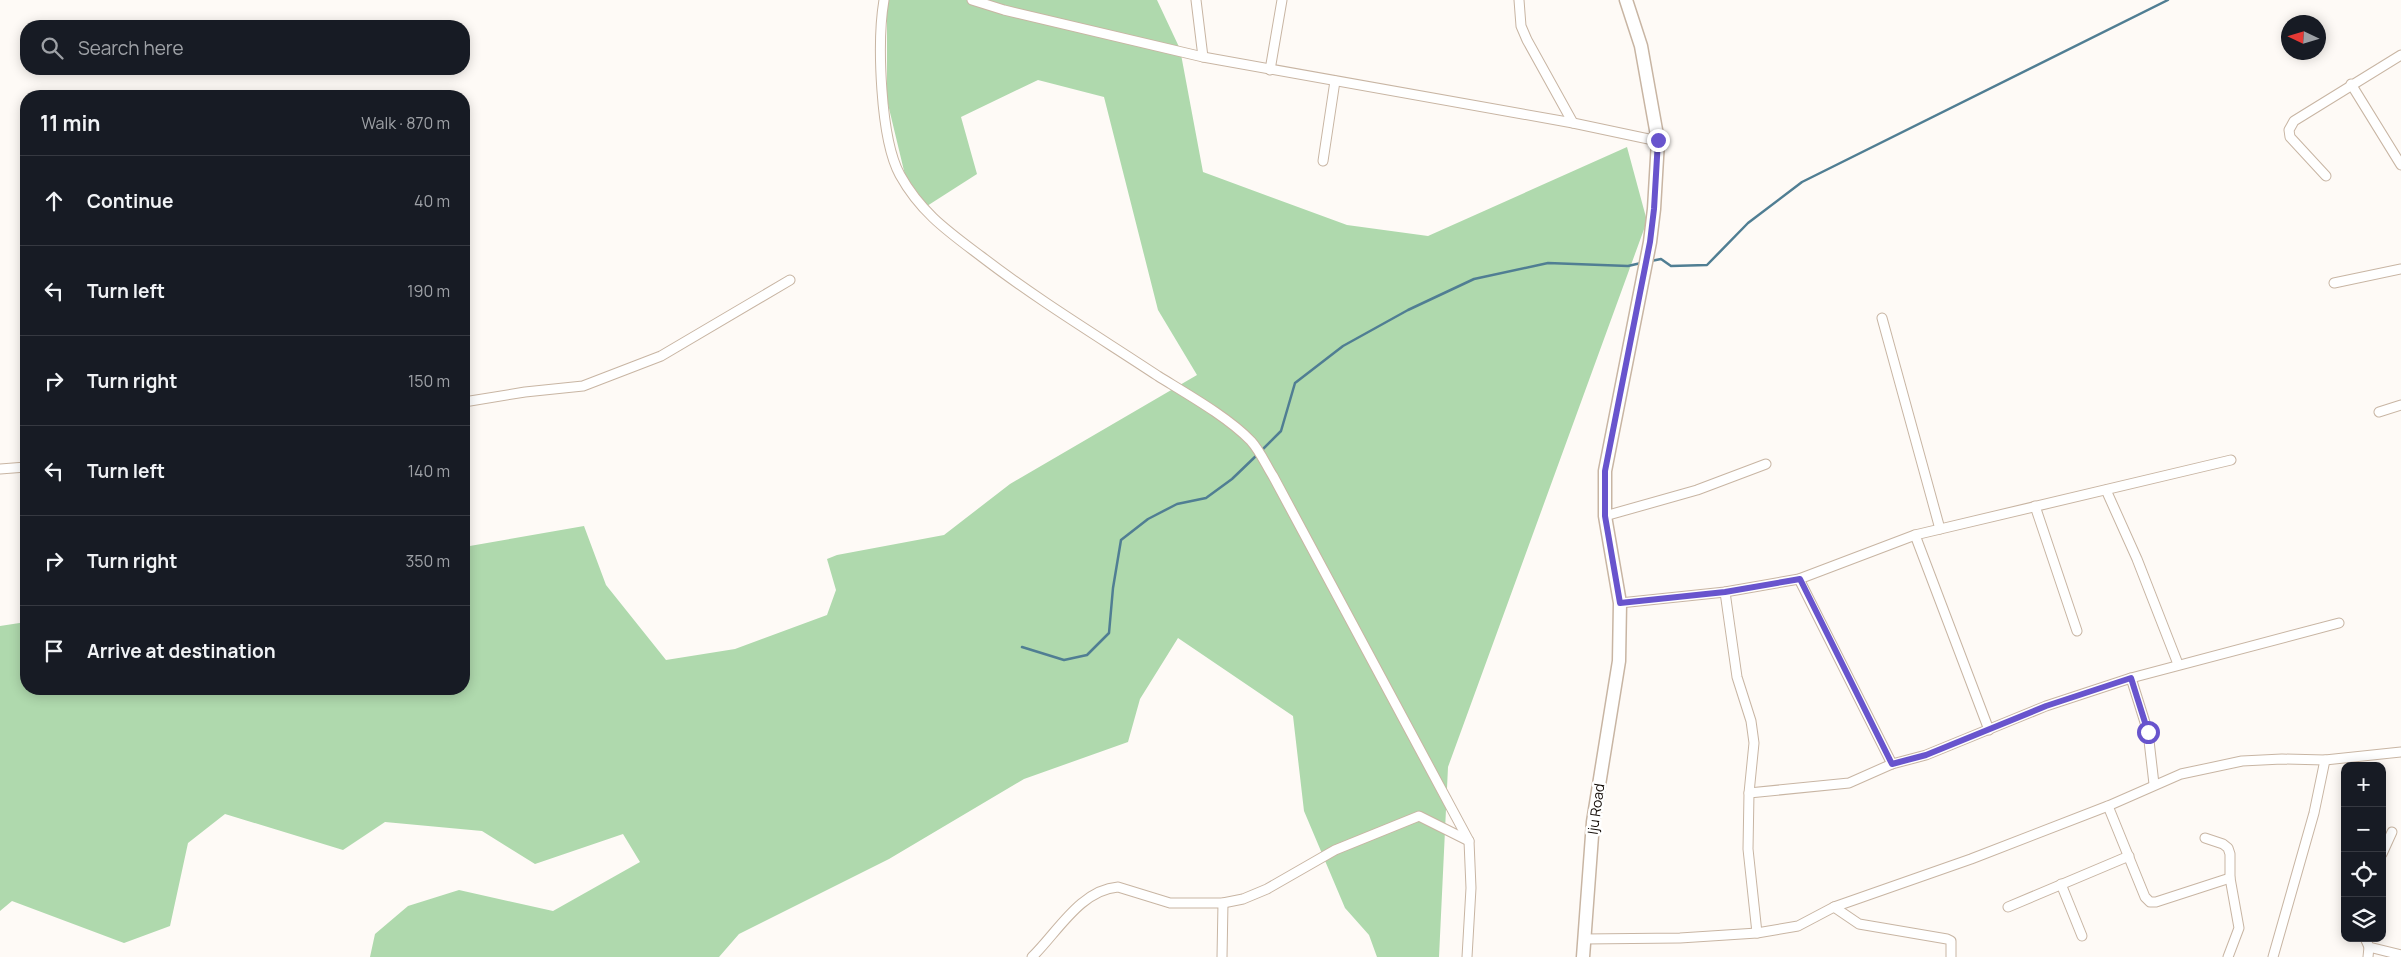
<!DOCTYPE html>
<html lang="en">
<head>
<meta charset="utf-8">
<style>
  body { margin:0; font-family:Manrope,sans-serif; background:#20242c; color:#f1f3f6 }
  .controls { position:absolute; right:15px; bottom:15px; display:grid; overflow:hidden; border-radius:10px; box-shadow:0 2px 12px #0003 }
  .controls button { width:45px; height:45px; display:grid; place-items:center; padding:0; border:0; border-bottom:1px solid #363941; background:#171b24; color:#f1f3f6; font:25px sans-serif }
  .compass { position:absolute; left:2281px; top:15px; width:45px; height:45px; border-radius:50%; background:#171b24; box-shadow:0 2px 12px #0003; rotate:274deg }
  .stop { position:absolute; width:15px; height:15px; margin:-11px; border:4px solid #6854cd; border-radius:50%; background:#fff }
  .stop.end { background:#6854cd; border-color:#fff; box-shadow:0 1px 5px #0008 }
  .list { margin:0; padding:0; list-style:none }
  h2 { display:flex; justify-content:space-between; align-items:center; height:65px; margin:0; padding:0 20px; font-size:21px }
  h2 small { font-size:16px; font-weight:400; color:#9ea1a6 }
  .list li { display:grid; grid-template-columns:32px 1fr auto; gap:15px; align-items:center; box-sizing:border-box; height:90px; padding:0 20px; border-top:1px solid #363941 }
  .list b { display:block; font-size:19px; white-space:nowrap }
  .list em { font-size:16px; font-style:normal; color:#9ea1a6 }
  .icon { flex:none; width:28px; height:28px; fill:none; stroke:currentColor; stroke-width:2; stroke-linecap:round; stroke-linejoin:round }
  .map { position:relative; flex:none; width:2401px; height:957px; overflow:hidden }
  .search { position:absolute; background:#171b24; box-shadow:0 2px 12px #0003; left:20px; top:20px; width:450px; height:55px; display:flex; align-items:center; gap:12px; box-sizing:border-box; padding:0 18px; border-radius:20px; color:#9ea1a6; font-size:19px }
  .panel { position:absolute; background:#171b24; box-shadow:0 2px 12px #0003; left:20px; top:90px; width:450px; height:605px; border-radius:20px }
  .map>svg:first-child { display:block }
  .green { fill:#afd9ad }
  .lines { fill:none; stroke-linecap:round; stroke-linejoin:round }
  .stream { stroke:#507e93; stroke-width:2.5 }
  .street-casing { stroke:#c8b5a3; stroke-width:11 }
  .secondary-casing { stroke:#c8b5a3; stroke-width:15 }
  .street { stroke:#fff; stroke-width:9 }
  .secondary { stroke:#fff; stroke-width:12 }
  .route { stroke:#6854cd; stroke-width:6 }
  .labels { text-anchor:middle; stroke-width:5; stroke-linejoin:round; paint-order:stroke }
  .street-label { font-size:14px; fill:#120b06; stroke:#fff }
</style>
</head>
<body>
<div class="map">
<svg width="2401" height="957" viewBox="0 0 2401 957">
  <rect width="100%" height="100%" fill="#fefaf6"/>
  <polygon class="green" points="887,0 1157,0 1180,49 1203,172 1347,225 1428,236 1627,147 1647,221 1448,767 1439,957 1377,957 1369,935 1345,908 1304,811 1293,716 1178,638 1140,699 1128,742 1024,779 889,859 739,934 719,957 370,957 375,934 408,906 459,890 553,911 640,862 623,834 535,864 482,831 385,822 343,850 225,814 188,843 170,926 124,943 12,901 0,911 0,626 26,622 26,689 464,689 464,547 584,526 606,585 666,660 735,649 827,615 836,590 827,559 837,555 944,535 1010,484 1197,375 1158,310 1104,97 1038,80 961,117 977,174 927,206 905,175 887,100"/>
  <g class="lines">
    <g class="stream">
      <polyline points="1651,261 1661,259 1671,266 1707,265 1748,223 1802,182 2168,0"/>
      <polyline points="1261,451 1281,431 1295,383 1343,346 1408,310 1474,279 1548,263 1628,266 1641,263"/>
      <polyline points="1022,647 1064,660 1087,655 1109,633 1113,588 1121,540 1148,519 1177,504 1206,498 1232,479 1258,454"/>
    </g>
    <g class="street-casing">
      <g id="street">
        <path d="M884,0c-7,41 -4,139 16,175 21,38 49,57 82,82 56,43 117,80 176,119 29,18 70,41 93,65 9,10 15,24 22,35l196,365 2,47 -4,69"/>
        <polyline points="972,0 1004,10 1203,57 1573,123 1658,141"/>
        <polyline points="1196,0 1203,57"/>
        <polyline points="1519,0 1521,26 1527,40 1573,123"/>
        <polyline points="1270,70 1282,0"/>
        <polyline points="2351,84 2401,165"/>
        <polyline points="1323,161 1335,81"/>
        <polyline points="2326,176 2290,137 2289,130 2294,121 2401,55"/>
        <polyline points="2334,283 2401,269"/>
        <polyline points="1882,318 1940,529"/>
        <polyline points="464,402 525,392 583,386 661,356 790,280"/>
        <polyline points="2379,412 2401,405"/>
        <polyline points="0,469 26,467"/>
        <polyline points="2106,490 2137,559 2178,664"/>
        <polyline points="2035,506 2077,631"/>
        <polyline points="1605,516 1697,490 1766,464"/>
        <polyline points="1915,535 1989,730"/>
        <polyline points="1799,579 1892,764"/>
        <polyline points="1725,592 1737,677 1751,721 1754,743 1749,793 1748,849 1757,933"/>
        <polyline points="1620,603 1725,592 1799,579 1915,535 2231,460"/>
        <polyline points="2131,678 2148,732 2154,784"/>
        <polyline points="1749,793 1849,783 1892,764 1926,755 2046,706 2131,678 2339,623"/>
        <polyline points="2108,806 2145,897 2150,902 2156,902 2230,878"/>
        <polyline points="2205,838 2223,844 2228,848 2230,854 2230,878 2239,928 2228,957"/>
        <polyline points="2382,854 2392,832"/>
        <polyline points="2061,884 2082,936"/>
        <polyline points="1834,907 1859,924 1947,939 1951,941 1951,957"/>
        <polyline points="2008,907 2129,856"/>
        <polyline points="2365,938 2369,947 2368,957"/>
        <polyline points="1584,939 1680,938 1757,933 1798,926 1834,907 1971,859 2108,806 2181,774 2242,761 2282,759 2325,760 2401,752"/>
        <polyline points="2369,947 2401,955"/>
        <path d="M1032,957c25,-24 48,-67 86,-70l52,16h53l20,-4 24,-10 68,-39 84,-34 50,25"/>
        <polyline points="1222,957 1223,903"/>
        <polyline points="2273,957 2314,813 2325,760"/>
      </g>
    </g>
    <g class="secondary-casing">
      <polyline id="secondary" points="1583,957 1593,822 1619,661 1620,603 1605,516 1605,471 1650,242 1654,209 1658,141 1641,46 1626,0"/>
    </g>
    <use href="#street" class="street"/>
    <use href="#secondary" class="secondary"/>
  </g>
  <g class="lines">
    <polyline class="route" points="1658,140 1654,209 1650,242 1605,471 1605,516 1620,603 1725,592 1800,579 1892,764 1926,755 2046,706 2131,678 2148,732"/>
  </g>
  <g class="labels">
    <g class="street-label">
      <text transform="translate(1596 809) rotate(-82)" y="5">Iju Road</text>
    </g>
  </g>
</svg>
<div class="controls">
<button>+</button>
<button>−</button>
<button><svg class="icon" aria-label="locate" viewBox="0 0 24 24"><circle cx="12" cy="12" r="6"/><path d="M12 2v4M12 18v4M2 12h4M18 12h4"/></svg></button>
<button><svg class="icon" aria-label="layers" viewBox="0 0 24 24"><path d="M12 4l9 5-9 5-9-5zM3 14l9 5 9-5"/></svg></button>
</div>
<svg class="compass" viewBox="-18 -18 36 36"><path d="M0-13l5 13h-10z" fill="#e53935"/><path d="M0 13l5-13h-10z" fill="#9ea1a6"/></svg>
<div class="stop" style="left:2148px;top:732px"></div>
<div class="stop end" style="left:1658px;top:140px"></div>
<div class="search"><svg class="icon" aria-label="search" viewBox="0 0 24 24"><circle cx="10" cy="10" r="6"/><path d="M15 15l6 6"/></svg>Search here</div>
<section class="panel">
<h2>11 min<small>Walk · 870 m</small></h2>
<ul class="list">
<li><svg class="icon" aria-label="ahead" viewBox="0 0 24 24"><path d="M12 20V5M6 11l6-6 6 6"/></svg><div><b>Continue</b></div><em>40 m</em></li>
<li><svg class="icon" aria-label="left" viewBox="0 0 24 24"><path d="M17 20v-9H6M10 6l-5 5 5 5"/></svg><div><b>Turn left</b></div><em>190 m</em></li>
<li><svg class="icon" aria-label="right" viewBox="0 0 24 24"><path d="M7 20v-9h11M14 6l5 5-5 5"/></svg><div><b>Turn right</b></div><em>150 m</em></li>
<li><svg class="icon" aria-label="left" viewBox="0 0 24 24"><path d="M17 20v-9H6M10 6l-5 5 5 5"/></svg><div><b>Turn left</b></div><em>140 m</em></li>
<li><svg class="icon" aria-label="right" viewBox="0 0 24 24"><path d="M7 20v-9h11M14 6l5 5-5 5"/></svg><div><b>Turn right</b></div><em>350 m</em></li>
<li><svg class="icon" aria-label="arrive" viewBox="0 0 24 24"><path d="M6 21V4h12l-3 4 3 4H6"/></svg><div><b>Arrive at destination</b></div></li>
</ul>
</section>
</div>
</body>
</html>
